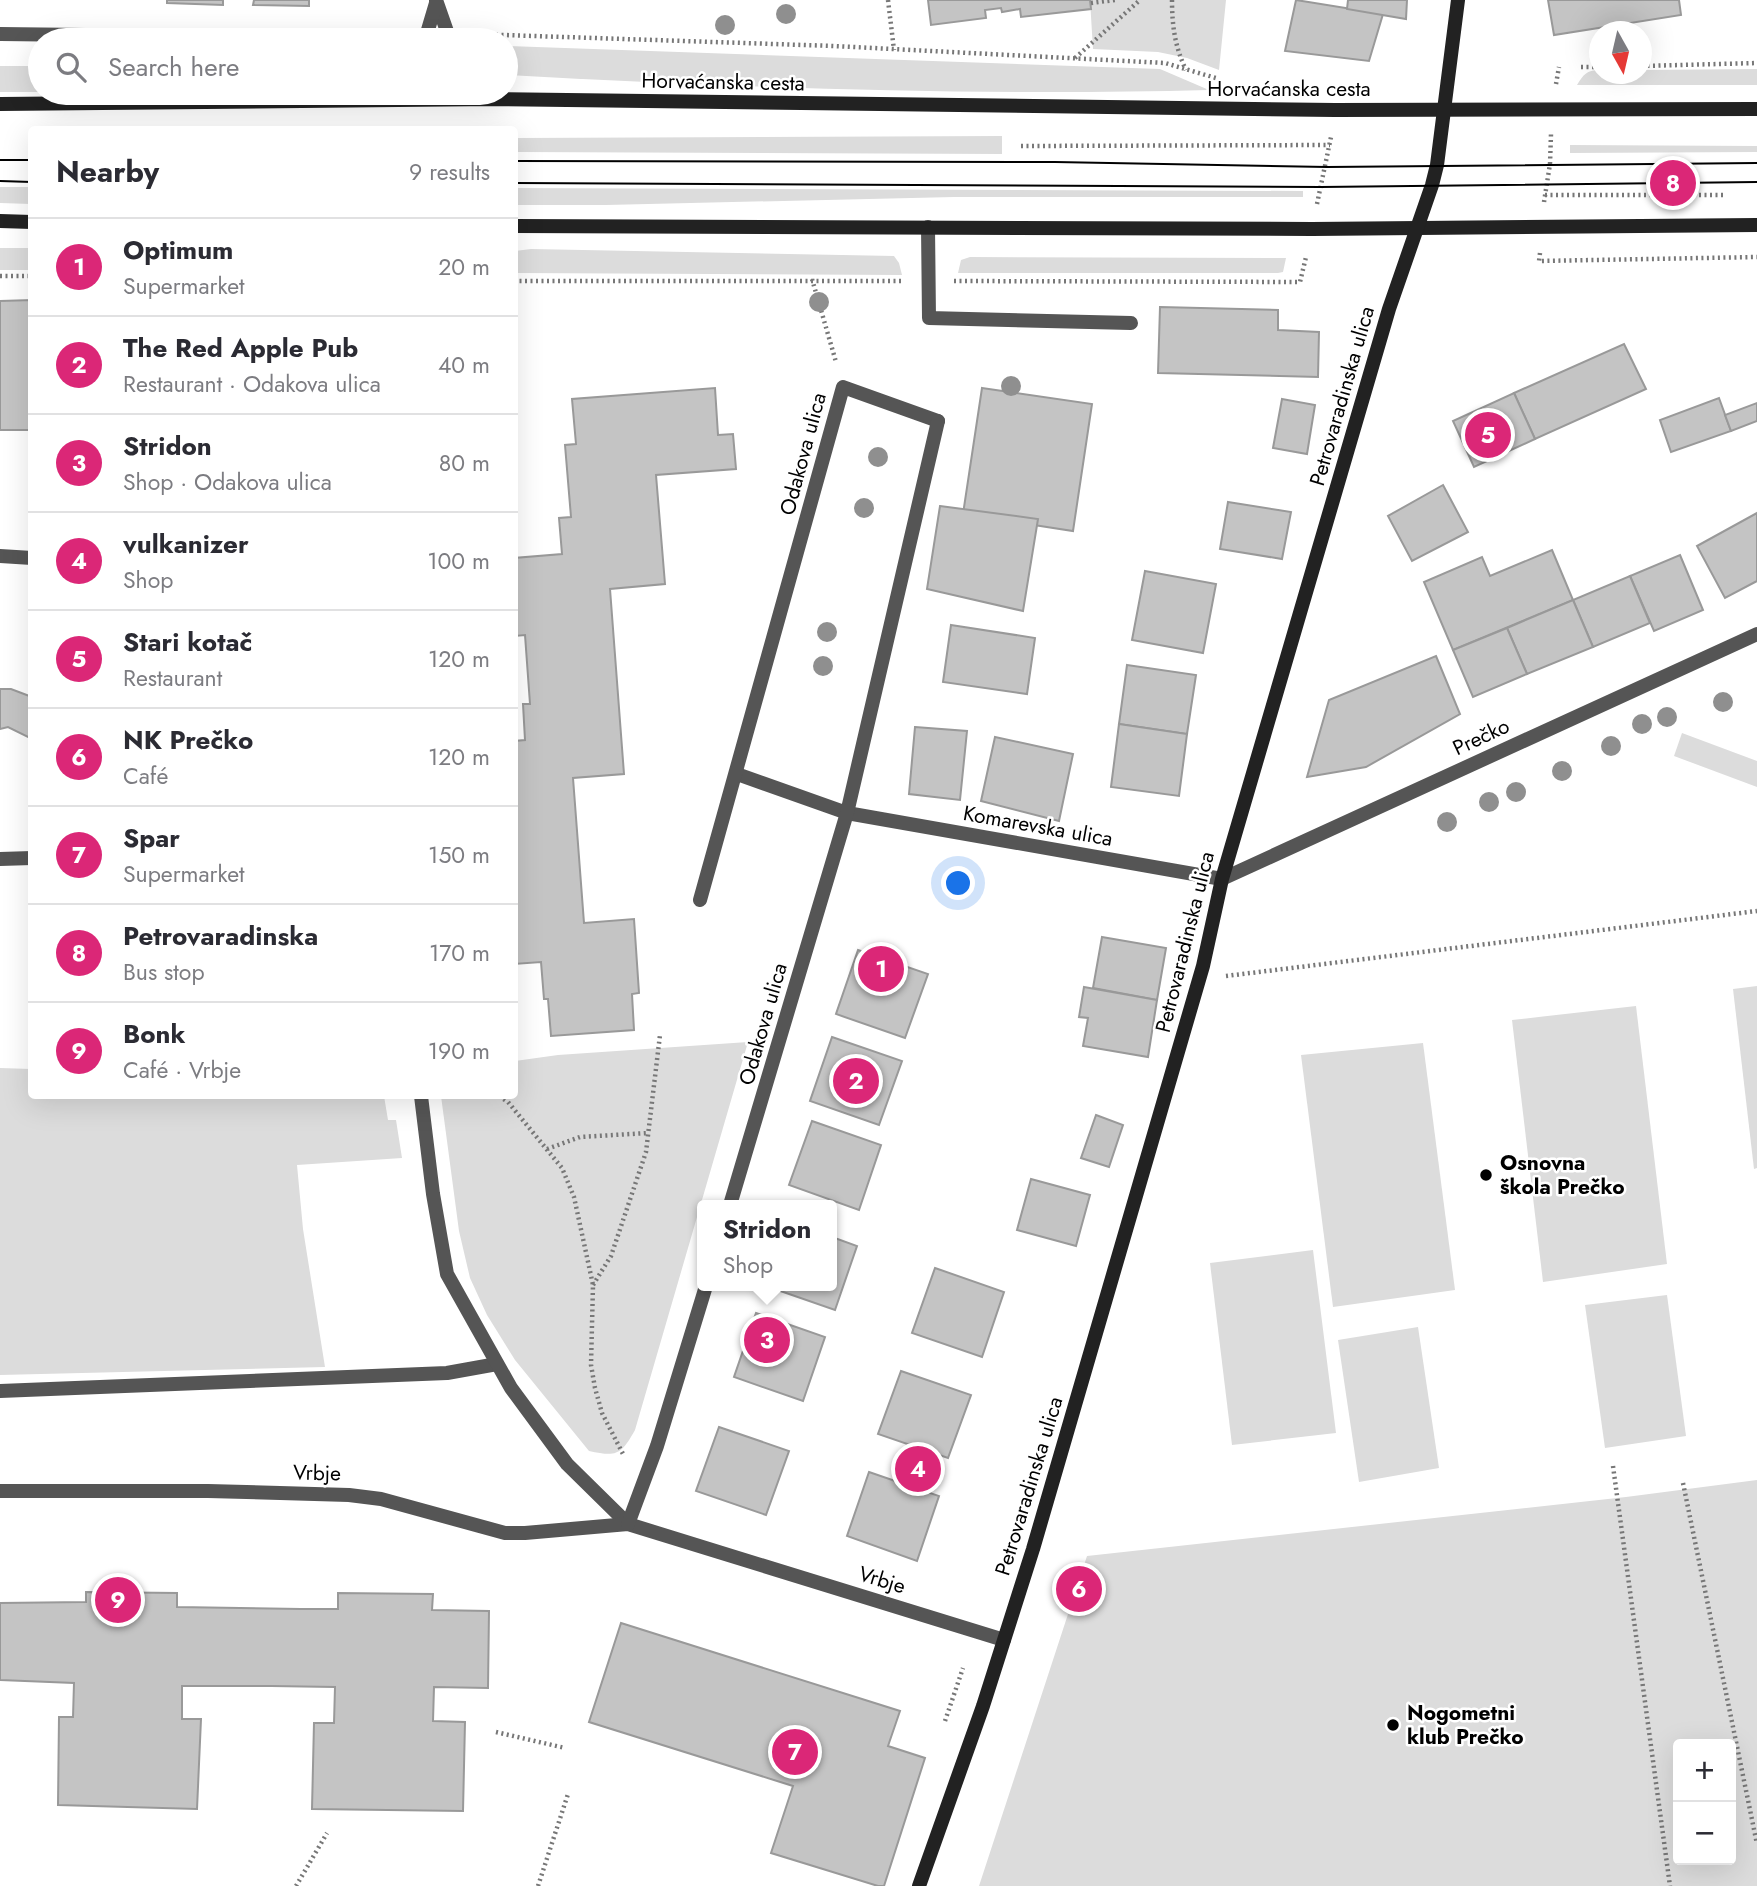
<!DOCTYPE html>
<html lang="en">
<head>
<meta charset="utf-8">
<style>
  body { margin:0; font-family:Jost,sans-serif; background:#f7f7f7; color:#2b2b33 }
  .controls { position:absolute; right:21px; bottom:21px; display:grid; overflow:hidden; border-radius:7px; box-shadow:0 7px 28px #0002 }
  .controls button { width:63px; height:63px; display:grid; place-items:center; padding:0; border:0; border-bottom:2px solid #e1e1e2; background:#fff; color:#2b2b33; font:35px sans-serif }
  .compass { position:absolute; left:1589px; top:21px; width:63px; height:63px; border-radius:50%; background:#fff; box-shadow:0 7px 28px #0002; rotate:172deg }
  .you { position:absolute; left:959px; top:884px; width:24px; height:24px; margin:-18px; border:5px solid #fff; border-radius:50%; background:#1a73e8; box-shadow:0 0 0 10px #1a73e833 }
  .badge { display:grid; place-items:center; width:46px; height:46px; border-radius:50%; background:#db2777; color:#fff; font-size:23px; font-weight:700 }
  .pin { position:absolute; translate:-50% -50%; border:4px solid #fff; box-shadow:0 2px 7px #0006 }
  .popup { position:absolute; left:697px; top:1200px; width:140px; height:91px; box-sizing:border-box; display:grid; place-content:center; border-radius:7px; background:#fff; filter:drop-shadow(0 2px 5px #0005); font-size:23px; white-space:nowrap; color:#7c7c81 }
  .popup b { font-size:26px; color:#2b2b33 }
  .popup::after { content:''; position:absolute; left:50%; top:100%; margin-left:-14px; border:14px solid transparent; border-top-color:#fff }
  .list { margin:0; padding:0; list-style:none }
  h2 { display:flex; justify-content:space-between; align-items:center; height:91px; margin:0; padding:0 28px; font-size:30px }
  h2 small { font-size:23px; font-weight:400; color:#7c7c81 }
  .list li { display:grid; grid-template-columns:46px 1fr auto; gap:21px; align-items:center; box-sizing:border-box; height:98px; padding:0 28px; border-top:2px solid #e1e1e2 }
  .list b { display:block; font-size:26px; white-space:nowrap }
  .list p { margin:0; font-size:23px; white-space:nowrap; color:#7c7c81 }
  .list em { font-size:23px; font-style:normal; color:#7c7c81 }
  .icon { flex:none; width:38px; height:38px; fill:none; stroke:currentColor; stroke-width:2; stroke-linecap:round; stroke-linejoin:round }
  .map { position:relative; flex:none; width:1757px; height:1886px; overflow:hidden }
  .search { position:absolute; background:#fff; box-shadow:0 7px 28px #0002; left:28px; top:28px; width:490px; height:77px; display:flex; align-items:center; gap:18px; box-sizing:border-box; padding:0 24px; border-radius:38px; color:#7c7c81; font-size:26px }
  .panel { position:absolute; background:#fff; box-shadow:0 7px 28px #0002; left:28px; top:126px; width:490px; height:973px; border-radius:7px }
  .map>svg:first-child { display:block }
  .green { fill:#dcdcdc; fill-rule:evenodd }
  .building { fill:#c4c4c4; stroke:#999; stroke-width:2 }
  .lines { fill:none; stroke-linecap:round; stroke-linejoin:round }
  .path { stroke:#777; stroke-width:4.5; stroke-dasharray:2 3.5; stroke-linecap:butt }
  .lane { stroke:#555; stroke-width:14 }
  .street { stroke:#555; stroke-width:14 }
  .secondary { stroke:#222; stroke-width:14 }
  .tram { stroke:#000; stroke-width:2 }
  .tree { fill:#8f8f8f }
  .poi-dot { fill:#000; stroke:#fff; stroke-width:2.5 }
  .labels { text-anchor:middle; stroke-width:5; stroke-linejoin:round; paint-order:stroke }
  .street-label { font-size:21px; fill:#000; stroke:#fff }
  .poi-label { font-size:21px; font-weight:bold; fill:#000; stroke:#fff; text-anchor:start }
</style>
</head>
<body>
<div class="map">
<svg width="1757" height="1886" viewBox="0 0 1757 1886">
  <rect width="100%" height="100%" fill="#fff"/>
  <g class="green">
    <polygon points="1090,0 1226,0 1219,70 1187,58 1158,52 1093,49"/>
    <path d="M506,46l654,23 49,21c-233,6 -468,-2 -701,-15l-2,-1z"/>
    <rect x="0" y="66" width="40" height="26"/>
    <path d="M1757,69v16h-180c6,-10 10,-15 22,-15l1,4h42v-4z"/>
    <polygon points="1002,136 1002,154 514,152 515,138"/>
    <polygon points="1570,145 1757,146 1757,152 1570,153"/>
    <polygon points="0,187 31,187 31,204 0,203"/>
    <polygon points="515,188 1303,191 1303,197 954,197 606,205 515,205"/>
    <rect x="0" y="248" width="31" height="22"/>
    <polygon points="531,249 894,256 899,263 902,275 515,273 515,251"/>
    <polygon points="970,257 1286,258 1283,272 1278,273 958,273 961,260"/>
    <polygon points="1682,733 1757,761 1757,787 1674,756"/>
    <polygon points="1757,986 1757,1168 1754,1169 1733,989"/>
    <polygon points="1636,1006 1667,1264 1543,1282 1512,1020"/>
    <path d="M748,1042l-113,388c-14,25 -18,27 -46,21l-74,-91 -28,-45 -17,-37 -11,-47 -18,-135h73l1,-35 43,-6z"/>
    <polygon points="1423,1043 1455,1290 1333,1307 1301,1055"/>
    <polygon points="0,1068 31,1069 32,1096 384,1096 388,1120 396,1120 402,1158 297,1165 303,1229 325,1367 0,1375"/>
    <polygon points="1313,1250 1336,1433 1232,1445 1210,1263"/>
    <polygon points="1667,1295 1686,1436 1605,1448 1585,1305"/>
    <polygon points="1418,1327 1439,1468 1359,1482 1338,1340"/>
    <path d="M1757,1480v406h-778l108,-330 539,-59zM1678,1744h53v116h-53z"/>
  </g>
  <g class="building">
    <polygon points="167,0 223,0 223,5 167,3"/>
    <polygon points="254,0 309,0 309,6 253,5"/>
    <polygon points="928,0 1090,0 1091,9 1021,17 1020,9 1002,12 1001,8 985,10 986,18 931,25"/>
    <polygon points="1296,0 1383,14 1369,61 1285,51"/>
    <polygon points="1348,0 1407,0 1406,19 1347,9"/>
    <polygon points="1548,0 1679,0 1681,15 1554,35"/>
    <polygon points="32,300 32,430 0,430 0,301"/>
    <polygon points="1160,307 1278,310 1278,330 1319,332 1318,377 1158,373"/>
    <polygon points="1624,344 1646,389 1535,439 1514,393"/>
    <polygon points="715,388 718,435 733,434 736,469 656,475 665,584 610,589 624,774 573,778 584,923 634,919 639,993 632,994 634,1030 551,1036 548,999 544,999 541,962 514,964 514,741 525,740 523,704 530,704 525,635 515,636 514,558 562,554 559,518 571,517 565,445 576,444 572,399"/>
    <polygon points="982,388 1092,404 1073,531 963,514"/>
    <polygon points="1514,393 1535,439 1474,467 1453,421"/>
    <polygon points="1719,398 1731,431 1671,452 1660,420"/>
    <polygon points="1282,399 1315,405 1307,454 1273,448"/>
    <polygon points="1757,403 1757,421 1731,431 1725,415"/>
    <polygon points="1443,485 1468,532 1412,561 1388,516"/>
    <polygon points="1228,502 1291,512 1282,559 1220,549"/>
    <polygon points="940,506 1038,519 1023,611 927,589"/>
    <polygon points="1757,513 1757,581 1725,598 1697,546"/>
    <polygon points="1552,550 1573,600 1453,650 1424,582 1482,557 1490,576"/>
    <polygon points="1680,555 1703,610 1654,631 1630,576"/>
    <polygon points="1145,571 1216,584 1203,653 1132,640"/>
    <polygon points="1630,576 1650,623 1593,647 1573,600"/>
    <polygon points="1573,600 1593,647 1527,674 1507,628"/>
    <polygon points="951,625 1035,638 1027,694 943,682"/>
    <polygon points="1507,628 1527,674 1473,697 1453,650"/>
    <polygon points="1436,656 1460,714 1366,767 1307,777 1329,700"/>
    <polygon points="1127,665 1196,675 1187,734 1119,724"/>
    <polygon points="0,689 11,689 32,697 32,739 8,727 0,729"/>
    <polygon points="1119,724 1187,734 1179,796 1111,787"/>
    <polygon points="915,727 967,731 960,800 909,794"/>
    <polygon points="995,737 1073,754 1059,821 981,801"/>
    <polygon points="1102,937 1166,948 1157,1000 1093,988"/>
    <polygon points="858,950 928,974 905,1038 836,1014"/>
    <polygon points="1084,987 1157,1000 1148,1057 1083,1046 1088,1018 1079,1017"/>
    <polygon points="832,1037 902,1061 879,1125 810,1101"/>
    <polygon points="1096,1115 1123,1125 1109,1167 1081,1158"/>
    <polygon points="812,1121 881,1145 859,1210 789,1185"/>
    <polygon points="1031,1179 1090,1195 1076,1246 1017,1230"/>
    <polygon points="832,1237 857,1246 835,1310 766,1286 832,1286"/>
    <polygon points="935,1268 1004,1292 982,1357 912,1333"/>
    <polygon points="756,1313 825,1337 803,1401 734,1377"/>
    <polygon points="901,1371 971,1395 948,1458 878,1434"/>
    <polygon points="719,1427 789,1451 766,1515 696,1491"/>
    <polygon points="869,1472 939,1496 917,1561 847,1536"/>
    <polygon points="86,1592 177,1593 177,1607 301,1609 338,1609 338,1593 433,1594 432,1610 489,1611 488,1688 434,1687 433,1721 465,1722 463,1811 312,1809 314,1723 334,1723 335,1687 271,1686 182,1686 182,1719 201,1719 197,1809 58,1805 59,1717 73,1717 74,1683 0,1680 0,1603 86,1602"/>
    <polygon points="621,1623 900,1711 888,1746 925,1758 884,1886 878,1886 771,1853 793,1786 589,1722"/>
  </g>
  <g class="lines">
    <g class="path">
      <polyline points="888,0 894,50"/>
      <path d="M1172,0c0,26 3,47 14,70"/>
      <polyline points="1091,3 1115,0"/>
      <polyline points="474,34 834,46 1165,63 1219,79"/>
      <polyline points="379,37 398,35"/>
      <polyline points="1075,58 1140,0"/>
      <polyline points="1642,66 1757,63"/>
      <polyline points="1581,67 1600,67"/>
      <polyline points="1556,84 1559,67"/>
      <polyline points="1021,146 1330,145"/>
      <polyline points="1545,195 1725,195"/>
      <polyline points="1544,202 1550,164 1551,134"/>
      <polyline points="1317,204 1331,137"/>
      <polyline points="1540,253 1539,261 1757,257"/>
      <polyline points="0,276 32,276"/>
      <polyline points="812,279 836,362"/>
      <polyline points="514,281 902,281"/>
      <polyline points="954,281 1300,282 1306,257"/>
      <polyline points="1226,976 1757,911"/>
      <polyline points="499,1096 508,1102 562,1168 574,1197 593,1285 591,1365 595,1388 602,1413 623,1454"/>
      <polyline points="547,1149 580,1137 648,1133"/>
      <polyline points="593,1285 611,1256 646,1152 660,1035"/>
      <polyline points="1613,1466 1670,1886"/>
      <polyline points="1683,1483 1757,1844"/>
      <polyline points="945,1721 963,1668"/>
      <polyline points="496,1732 565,1748"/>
      <polyline points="296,1886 327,1833"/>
      <polyline points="538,1886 568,1794"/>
    </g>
    <g class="lane">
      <polyline points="928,227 929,318 1131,323"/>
      <polyline points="0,556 32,558"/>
      <polyline points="737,774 847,813"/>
      <polyline points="0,859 32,858"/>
      <polyline points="700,900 843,387 938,421"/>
      <polyline points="0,1391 447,1373 497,1364"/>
    </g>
    <g class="street">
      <polyline points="436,0 450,40"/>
      <polyline points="0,34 352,38"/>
      <polyline points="425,40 436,3"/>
      <polyline points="847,813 1222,879 1757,634"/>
      <polyline points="421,1096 433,1194 447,1274 511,1388 567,1464 628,1524"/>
      <polyline points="730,1205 847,813 938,421"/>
      <polyline points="0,1491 208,1491 349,1495 381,1499 505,1533 525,1533 628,1524 1004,1640"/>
      <polyline points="628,1524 657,1446 706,1286"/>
    </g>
    <g class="secondary">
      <polyline points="0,104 494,99 1335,110 1757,109"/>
      <polyline points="0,221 32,222"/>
      <polyline points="514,226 1312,229 1757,225"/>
      <polyline points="919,1886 983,1706 1033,1549 1203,966 1222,879 1389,309 1432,185 1437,165 1458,0"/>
    </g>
    <g class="tram">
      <polyline points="0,160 32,160"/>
      <polyline points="514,161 1055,162 1327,167 1757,163"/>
      <polyline points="0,181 32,182"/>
      <polyline points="514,183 1321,187 1757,182"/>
    </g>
  </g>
  <g class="tree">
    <circle cx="786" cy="14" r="10"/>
    <circle cx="725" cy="25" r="10"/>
    <circle cx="819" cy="302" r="10"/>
    <circle cx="1011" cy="386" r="10"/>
    <circle cx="878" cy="457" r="10"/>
    <circle cx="864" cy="508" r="10"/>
    <circle cx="827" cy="632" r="10"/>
    <circle cx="823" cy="666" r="10"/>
    <circle cx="1723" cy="702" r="10"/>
    <circle cx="1667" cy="717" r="10"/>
    <circle cx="1642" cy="724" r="10"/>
    <circle cx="1611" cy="746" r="10"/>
    <circle cx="1562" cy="771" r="10"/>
    <circle cx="1516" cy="792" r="10"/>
    <circle cx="1489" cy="802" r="10"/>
    <circle cx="1447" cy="822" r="10"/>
  </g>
  <g class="poi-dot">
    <circle cx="1486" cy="1175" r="7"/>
    <circle cx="1393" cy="1725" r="7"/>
  </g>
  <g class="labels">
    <g class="street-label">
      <text transform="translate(723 82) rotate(1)" y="7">Horvaćanska cesta</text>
      <text x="1289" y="96">Horvaćanska cesta</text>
      <text transform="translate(1342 396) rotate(-74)" y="7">Petrovaradinska ulica</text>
      <text transform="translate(803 454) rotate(-75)" y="7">Odakova ulica</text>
      <text transform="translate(1481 737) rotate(-25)" y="7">Prečko</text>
      <text transform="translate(1038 826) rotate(10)" y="7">Komarevska ulica</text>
      <text transform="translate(1185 942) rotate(-76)" y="7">Petrovaradinska ulica</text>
      <text transform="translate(763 1024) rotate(-74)" y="7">Odakova ulica</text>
      <text transform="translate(317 1473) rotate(1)" y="7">Vrbje</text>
      <text transform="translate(1029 1486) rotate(-73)" y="7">Petrovaradinska ulica</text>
      <text transform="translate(882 1580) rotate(17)" y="7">Vrbje</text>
    </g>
    <g class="poi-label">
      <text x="1500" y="1170">Osnovna<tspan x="1500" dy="24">škola Prečko</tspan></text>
      <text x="1407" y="1720">Nogometni<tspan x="1407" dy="24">klub Prečko</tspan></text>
    </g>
  </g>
</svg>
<div class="controls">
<button>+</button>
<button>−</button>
</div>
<svg class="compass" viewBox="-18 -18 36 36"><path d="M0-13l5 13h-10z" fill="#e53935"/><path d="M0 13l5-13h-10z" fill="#7c7c81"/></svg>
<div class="you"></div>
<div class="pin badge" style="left:881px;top:969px">1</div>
<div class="pin badge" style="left:856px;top:1081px">2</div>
<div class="pin badge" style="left:767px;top:1340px">3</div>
<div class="popup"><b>Stridon</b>Shop</div>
<div class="pin badge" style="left:918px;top:1469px">4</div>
<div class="pin badge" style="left:1488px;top:435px">5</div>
<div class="pin badge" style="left:1079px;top:1589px">6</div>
<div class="pin badge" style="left:795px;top:1752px">7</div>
<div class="pin badge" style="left:1673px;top:183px">8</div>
<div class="pin badge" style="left:118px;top:1600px">9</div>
<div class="search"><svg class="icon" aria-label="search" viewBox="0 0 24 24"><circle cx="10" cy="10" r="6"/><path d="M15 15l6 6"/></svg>Search here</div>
<section class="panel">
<h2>Nearby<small>9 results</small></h2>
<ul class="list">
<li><span class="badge">1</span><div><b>Optimum</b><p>Supermarket</p></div><em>20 m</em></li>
<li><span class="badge">2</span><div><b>The Red Apple Pub</b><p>Restaurant · Odakova ulica</p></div><em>40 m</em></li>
<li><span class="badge">3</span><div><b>Stridon</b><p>Shop · Odakova ulica</p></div><em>80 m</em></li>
<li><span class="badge">4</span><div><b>vulkanizer</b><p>Shop</p></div><em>100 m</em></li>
<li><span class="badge">5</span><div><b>Stari kotač</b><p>Restaurant</p></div><em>120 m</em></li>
<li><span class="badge">6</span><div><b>NK Prečko</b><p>Café</p></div><em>120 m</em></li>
<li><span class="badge">7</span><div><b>Spar</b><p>Supermarket</p></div><em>150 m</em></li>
<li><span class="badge">8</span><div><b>Petrovaradinska</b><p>Bus stop</p></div><em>170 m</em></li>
<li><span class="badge">9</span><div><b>Bonk</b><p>Café · Vrbje</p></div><em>190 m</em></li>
</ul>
</section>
</div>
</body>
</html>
